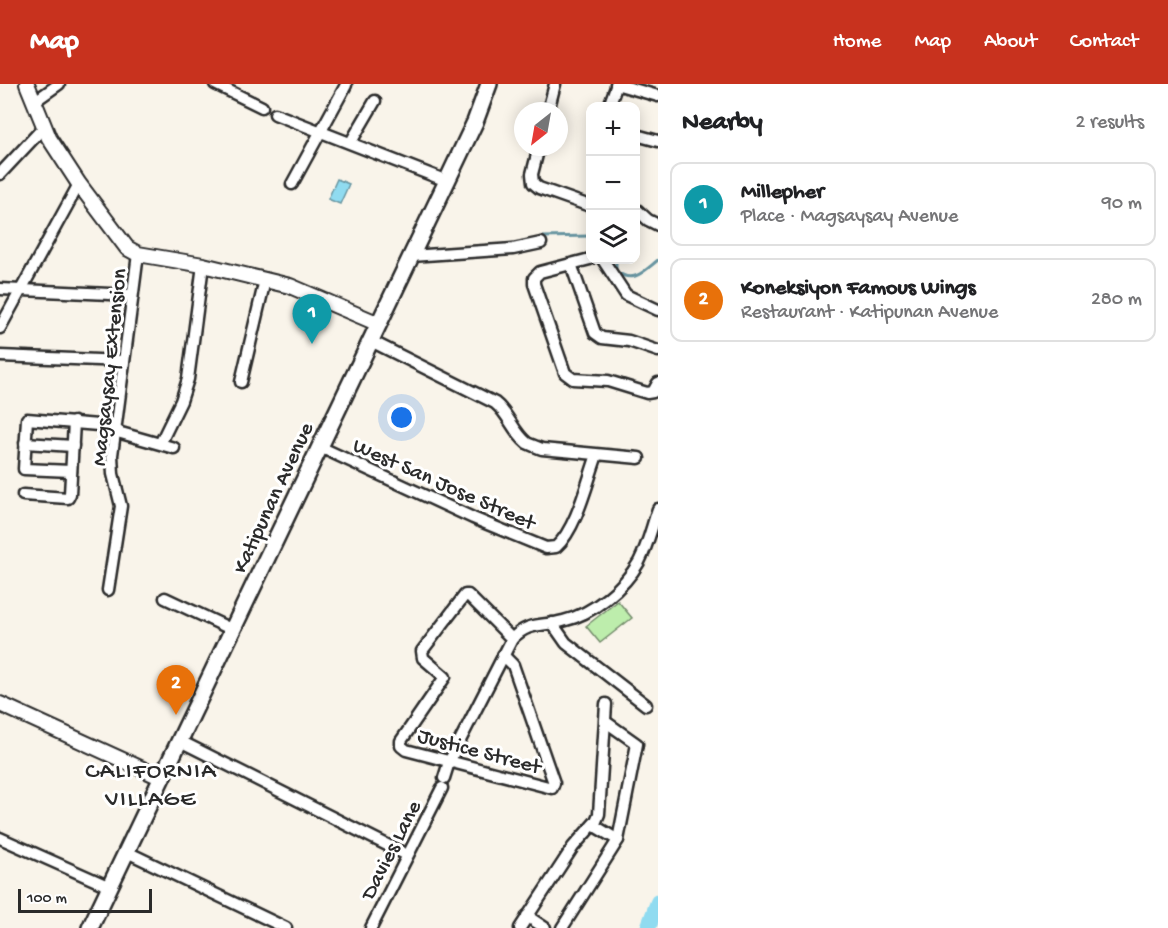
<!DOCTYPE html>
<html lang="en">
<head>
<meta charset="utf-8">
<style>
  body { margin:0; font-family:"Gochi Hand",sans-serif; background:#f2f2f2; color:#202124 }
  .controls { position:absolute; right:18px; top:18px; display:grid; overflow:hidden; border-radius:12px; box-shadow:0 3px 15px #0003 }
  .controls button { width:54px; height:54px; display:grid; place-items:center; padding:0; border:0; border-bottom:2px solid #e0e0e0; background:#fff; color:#202124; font:30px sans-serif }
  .compass { position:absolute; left:514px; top:18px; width:54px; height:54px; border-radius:50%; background:#fff; box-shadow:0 3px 15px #0003; rotate:211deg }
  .scale { position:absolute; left:18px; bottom:15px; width:134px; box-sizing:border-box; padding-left:6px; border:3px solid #2b2b2b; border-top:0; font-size:16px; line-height:21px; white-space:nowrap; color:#2b2b2b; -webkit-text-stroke:4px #fff; paint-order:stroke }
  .you { position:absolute; left:402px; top:334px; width:21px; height:21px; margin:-15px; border:4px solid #fff; border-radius:50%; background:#1a73e8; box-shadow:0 0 0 9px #1a73e833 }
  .badge { display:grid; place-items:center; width:39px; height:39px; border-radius:50%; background:#c8321e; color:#fff; font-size:20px; font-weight:700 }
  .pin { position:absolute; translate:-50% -50px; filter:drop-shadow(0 2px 3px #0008) }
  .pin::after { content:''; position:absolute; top:32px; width:21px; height:18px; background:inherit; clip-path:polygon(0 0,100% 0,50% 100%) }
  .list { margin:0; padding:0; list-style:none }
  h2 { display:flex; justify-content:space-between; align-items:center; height:78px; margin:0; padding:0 24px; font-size:26px }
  h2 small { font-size:20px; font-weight:400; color:#757577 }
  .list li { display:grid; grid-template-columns:39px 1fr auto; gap:18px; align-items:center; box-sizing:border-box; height:84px; margin:0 12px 12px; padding:0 12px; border:2px solid #e0e0e0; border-radius:12px }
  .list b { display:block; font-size:22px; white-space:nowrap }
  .list p { margin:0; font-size:20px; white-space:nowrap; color:#757577 }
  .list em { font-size:20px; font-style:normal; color:#757577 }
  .icon { flex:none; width:33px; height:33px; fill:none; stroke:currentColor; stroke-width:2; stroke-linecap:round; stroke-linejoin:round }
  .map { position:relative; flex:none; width:658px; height:844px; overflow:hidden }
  header { display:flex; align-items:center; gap:36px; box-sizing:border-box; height:84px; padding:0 30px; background:#c8321e; color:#fff }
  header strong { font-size:28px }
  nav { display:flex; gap:33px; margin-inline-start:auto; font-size:21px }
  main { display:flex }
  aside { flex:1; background:#fff }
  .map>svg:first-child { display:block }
  .green { fill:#bdedac; stroke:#748c6c; stroke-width:1.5 }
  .water { fill:#90dbf0; stroke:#6895a1; stroke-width:1.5 }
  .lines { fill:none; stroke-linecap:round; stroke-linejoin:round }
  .stream { stroke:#6895a1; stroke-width:3 }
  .river { stroke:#90dbf0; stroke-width:16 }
  .minor-casing { stroke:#2b2b2b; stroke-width:15 }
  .tertiary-casing { stroke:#2b2b2b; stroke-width:18 }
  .secondary-casing { stroke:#2b2b2b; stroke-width:20 }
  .minor { stroke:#fff; stroke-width:10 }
  .tertiary { stroke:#fff; stroke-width:14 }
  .secondary { stroke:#fff; stroke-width:15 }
  .labels { text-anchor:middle; stroke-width:6; stroke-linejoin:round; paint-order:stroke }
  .street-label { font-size:22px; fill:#2b2b2b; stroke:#fff }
  .neighbourhood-label { font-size:24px; letter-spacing:1.5px; fill:#2b2b2b; stroke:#fff }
</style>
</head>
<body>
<header>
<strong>Map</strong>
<nav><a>Home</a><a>Map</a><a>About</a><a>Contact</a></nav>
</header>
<main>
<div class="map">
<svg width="658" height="844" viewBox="0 0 658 844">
  <rect width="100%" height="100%" fill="#f9f4ea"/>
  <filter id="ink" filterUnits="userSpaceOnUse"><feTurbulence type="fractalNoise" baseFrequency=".0167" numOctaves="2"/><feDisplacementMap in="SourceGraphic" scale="12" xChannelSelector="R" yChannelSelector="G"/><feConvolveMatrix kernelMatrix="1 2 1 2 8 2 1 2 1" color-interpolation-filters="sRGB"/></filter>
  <g filter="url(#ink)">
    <polygon class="green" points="618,517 632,534 600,559 586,542"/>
    <polygon class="water" points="337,95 349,100 340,120 328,115"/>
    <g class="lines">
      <g class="stream">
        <polyline points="542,153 590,152"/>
        <path d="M616,176v11c17,14 28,0 42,-11"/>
      </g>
      <polyline class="river" points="648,844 658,818"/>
      <g class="minor-casing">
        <g id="minor">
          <polyline points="215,0 262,23"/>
          <polyline points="616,0 658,12"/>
          <polyline points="35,17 59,0"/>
          <polyline points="609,22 617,0"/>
          <polyline points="548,27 555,0"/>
          <polyline points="275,30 447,97"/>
          <polyline points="636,51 658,57"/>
          <polyline points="351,58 375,17"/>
          <polyline points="539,63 532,90 533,99 539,104 590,122"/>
          <polyline points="0,90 44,43"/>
          <polyline points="292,100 346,1"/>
          <polyline points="636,125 648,136 658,141"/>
          <polyline points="411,172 513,165 541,159"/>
          <polyline points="590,175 540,188 534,194 534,200 565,289 573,295 608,297 647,309 653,308 658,299"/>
          <polyline points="603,176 626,211 658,226"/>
          <polyline points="571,180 595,249 602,254 629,257 658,267"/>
          <polyline points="0,205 132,211"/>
          <polyline points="0,244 79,100"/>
          <path d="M371,257l124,62c14,11 18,29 32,40 4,2 10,4 15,6l97,9"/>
          <polyline points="0,272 123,277"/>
          <polyline points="241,298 265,196"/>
          <polyline points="161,358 181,317 188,295 203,181"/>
          <polyline points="25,359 73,362"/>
          <path d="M320,363l153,71 73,30 10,-1c21,-19 31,-65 41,-92"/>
          <polyline points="71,387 24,385 27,335 110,342 121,349 174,364"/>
          <polyline points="23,411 68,414 70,410 74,338"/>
          <polyline points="108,506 121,422 113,390 112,371 138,170"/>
          <polyline points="165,514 233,546"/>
          <polyline points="552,539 566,559 646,621"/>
          <polyline points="503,571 513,581 554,699 552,704 406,666 401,662 401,657 445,593 423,574 422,567 465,511 468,511 512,555"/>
          <polyline points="180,657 407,771"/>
          <path d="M444,694l5,-16 63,-123c17,-18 30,-12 51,-18 30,-7 61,-33 76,-59 9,-17 13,-36 19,-53"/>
          <polyline points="593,741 618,756"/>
          <polyline points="0,754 110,803"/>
          <polyline points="127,768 286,844"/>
          <polyline points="527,832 545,844"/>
          <polyline points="371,844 442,704"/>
          <polyline points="520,844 573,763 596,737 599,730 606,620"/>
          <polyline points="562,844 618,756 637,660 606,638"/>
        </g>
      </g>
      <g class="tertiary-casing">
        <g id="tertiary">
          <polyline points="27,0 49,54 79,100 127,164 138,170 203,181 290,202 379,240"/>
          <polyline points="0,620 162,694"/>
        </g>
      </g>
      <g class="secondary-casing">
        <polyline id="secondary" points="90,844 447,97 475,38 489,0"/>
      </g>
      <use href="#minor" class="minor"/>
      <use href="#tertiary" class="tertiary"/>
      <use href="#secondary" class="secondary"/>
    </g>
  </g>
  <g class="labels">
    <g class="street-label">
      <text transform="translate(107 283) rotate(-84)" y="8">Magsaysay Extension</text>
      <text transform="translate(445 398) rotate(24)" y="8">West San Jose Street</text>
      <text transform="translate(271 413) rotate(-65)" y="8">Katipunan Avenue</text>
      <text transform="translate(480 665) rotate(15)" y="8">Justice Street</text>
      <text transform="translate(389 765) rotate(-63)" y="8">Davies Lane</text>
    </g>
    <g class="neighbourhood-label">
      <text x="151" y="693">CALIFORNIA<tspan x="151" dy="28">VILLAGE</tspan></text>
    </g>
  </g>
</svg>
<div class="controls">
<button>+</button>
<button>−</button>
<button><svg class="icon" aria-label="layers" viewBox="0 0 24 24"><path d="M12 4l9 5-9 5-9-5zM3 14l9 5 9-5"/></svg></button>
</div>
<svg class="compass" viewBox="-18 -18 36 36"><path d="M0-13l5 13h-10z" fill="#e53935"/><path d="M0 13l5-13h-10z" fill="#757577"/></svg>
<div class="scale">100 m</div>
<div class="you"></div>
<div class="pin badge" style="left:312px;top:260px;background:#0f9aa8">1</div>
<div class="pin badge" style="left:176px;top:631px;background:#e8710a">2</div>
</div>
<aside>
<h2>Nearby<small>2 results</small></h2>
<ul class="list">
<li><span class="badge" style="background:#0f9aa8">1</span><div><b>Millepher</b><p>Place · Magsaysay Avenue</p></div><em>90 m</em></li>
<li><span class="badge" style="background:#e8710a">2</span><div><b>Koneksiyon Famous Wings</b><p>Restaurant · Katipunan Avenue</p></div><em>280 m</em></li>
</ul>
</aside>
</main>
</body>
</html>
